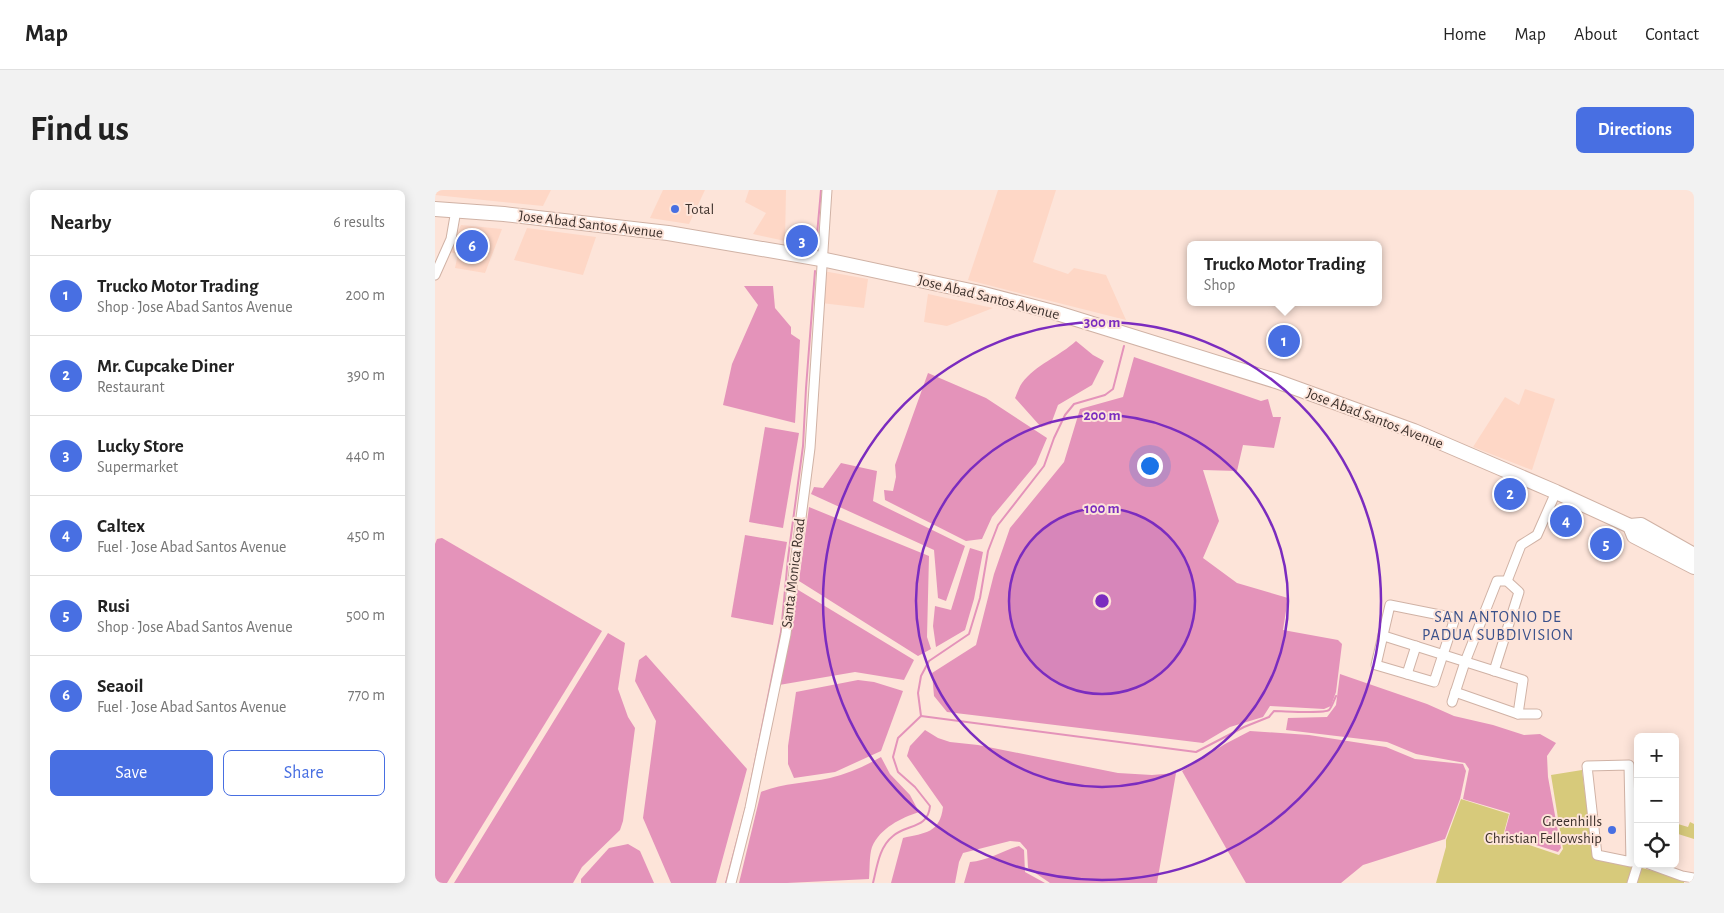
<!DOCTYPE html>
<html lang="en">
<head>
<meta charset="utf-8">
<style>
  body { margin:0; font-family:"Alegreya Sans",sans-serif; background:#f2f2f2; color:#222 }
  .controls { position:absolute; right:15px; bottom:15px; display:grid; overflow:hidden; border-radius:8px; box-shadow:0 2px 12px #0003 }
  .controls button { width:45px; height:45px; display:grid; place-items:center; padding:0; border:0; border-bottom:1px solid #e0e0e0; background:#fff; color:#222; font:25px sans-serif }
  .you { position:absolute; left:714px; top:275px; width:18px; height:18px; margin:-12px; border:4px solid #fff; border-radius:50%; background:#1a73e8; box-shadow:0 0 0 8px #1a73e833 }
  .badge { display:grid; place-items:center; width:32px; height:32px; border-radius:50%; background:#486fe2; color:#fff; font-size:16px; font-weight:700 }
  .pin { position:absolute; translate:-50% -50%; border:2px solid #fff; box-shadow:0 1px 5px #0006 }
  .popup { position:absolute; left:752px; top:51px; width:195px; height:65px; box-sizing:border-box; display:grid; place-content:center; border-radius:8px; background:#fff; filter:drop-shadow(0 1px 4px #0005); font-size:16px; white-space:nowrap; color:#767676 }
  .popup b { font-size:19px; color:#222 }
  .popup::after { content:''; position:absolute; left:50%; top:100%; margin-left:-10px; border:10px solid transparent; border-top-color:#fff }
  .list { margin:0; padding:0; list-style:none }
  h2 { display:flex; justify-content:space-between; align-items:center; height:65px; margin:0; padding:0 20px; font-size:21px }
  h2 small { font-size:16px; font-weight:400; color:#767676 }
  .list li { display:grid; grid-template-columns:32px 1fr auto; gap:15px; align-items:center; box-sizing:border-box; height:80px; padding:0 20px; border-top:1px solid #e0e0e0 }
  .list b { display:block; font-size:19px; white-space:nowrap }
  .list p { margin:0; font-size:16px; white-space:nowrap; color:#767676 }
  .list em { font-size:16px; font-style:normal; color:#767676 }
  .actions { display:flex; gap:10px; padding:15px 20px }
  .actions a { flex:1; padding:11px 0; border:1px solid #486fe2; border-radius:8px; text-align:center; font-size:18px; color:#486fe2 }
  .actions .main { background:#486fe2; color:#fff }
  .icon { flex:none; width:28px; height:28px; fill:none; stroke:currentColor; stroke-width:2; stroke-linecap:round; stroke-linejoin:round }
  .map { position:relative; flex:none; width:1259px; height:693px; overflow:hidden; border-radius:8px }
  header { display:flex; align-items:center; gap:30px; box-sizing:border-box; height:70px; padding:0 25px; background:#fff; border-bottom:1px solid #e0e0e0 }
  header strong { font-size:24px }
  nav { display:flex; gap:28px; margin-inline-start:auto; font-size:18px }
  .intro { display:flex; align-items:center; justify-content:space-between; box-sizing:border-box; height:120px; padding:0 30px }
  h1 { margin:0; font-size:35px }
  .button { padding:12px 22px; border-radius:8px; background:#486fe2; color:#fff; font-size:18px; font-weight:700 }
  main { display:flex; gap:30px; padding:0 30px }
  aside { flex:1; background:#fff; border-radius:8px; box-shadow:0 2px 12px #0003 }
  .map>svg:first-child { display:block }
  .built { fill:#fed7c6 }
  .green { fill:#d7ca7b }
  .water { fill:#e493ba }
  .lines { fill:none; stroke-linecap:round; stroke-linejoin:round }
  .stream { stroke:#e493ba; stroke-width:2 }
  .minor-casing { stroke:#d0b2a5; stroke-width:11 }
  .highway-casing { stroke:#d0b2a5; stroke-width:16 }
  .minor { stroke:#fff; stroke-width:9 }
  .highway { stroke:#fff; stroke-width:14 }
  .ring { fill:none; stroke:#7b2cbf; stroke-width:2.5 }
  .poi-dot { fill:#486fe2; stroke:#fde4d9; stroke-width:2 }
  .labels { text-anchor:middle; stroke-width:4; stroke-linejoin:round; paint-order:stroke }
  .poi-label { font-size:15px; fill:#3d312c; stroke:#fde4d9; text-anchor:start }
  .street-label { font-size:15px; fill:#3d312c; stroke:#fde4d9 }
  .neighbourhood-label { font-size:16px; letter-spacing:1px; fill:#3a518b; stroke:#fde4d9 }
  .centre { fill:#7b2cbf; stroke:#fde4d9; stroke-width:2.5 }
  .ring-label { font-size:15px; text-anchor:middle; font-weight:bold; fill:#7b2cbf; stroke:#fde4d9; stroke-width:4; stroke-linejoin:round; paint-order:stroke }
</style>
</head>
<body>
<header>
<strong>Map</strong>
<nav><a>Home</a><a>Map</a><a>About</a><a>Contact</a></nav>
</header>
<div class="intro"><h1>Find us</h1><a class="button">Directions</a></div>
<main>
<aside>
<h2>Nearby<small>6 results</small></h2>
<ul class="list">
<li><span class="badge">1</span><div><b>Trucko Motor Trading</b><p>Shop · Jose Abad Santos Avenue</p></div><em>200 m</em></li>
<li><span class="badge">2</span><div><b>Mr. Cupcake Diner</b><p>Restaurant</p></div><em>390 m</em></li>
<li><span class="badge">3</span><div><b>Lucky Store</b><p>Supermarket</p></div><em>440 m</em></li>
<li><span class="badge">4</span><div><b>Caltex</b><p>Fuel · Jose Abad Santos Avenue</p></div><em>450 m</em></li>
<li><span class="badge">5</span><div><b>Rusi</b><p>Shop · Jose Abad Santos Avenue</p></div><em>500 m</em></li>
<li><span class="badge">6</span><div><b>Seaoil</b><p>Fuel · Jose Abad Santos Avenue</p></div><em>770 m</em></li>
</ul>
<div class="actions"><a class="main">Save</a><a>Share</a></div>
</aside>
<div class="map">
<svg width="1259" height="693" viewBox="0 0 1259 693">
  <rect width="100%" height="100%" fill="#fde4d9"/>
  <g class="built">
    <polygon points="0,0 116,0 108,16 0,5"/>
    <polygon points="228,0 270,0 254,34 215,28"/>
    <polygon points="314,0 351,0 350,51 318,44 331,23 310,12"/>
    <polygon points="563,0 621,0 598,72 633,84 639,78 671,85 691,130 533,90"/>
    <polygon points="26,35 67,39 50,83 20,78 23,64 14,62"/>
    <polygon points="92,38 161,47 148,85 79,70"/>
    <polygon points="388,81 433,89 429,118 386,113"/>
    <polygon points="493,104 558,118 512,136 489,132"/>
    <polygon points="1090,199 1120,209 1097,280 1038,257 1070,207 1084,215"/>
  </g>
  <g class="green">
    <polygon points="1147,580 1157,657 1165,667 1249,689 1249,693 1001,693 1011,657 1011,650 1026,609 1074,624 1068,646 1124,665 1128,659 1116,585"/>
    <polygon points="1255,632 1259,634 1259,649 1240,643 1243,634 1253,637"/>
  </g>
  <g class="water">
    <polygon points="309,96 338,96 340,118 356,137 356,144 365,150 360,233 288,215 297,174 323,115"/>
    <path d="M641,151l17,14 11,6 -12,24 -34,20 -7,19 -10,3 -26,-29c2,-4 4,-11 7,-15 13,-18 38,-27 54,-42z"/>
    <polygon points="699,167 826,211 833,209 838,227 846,227 839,258 808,255 802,281 768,280 784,331 768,368 802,393 853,408 848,440 903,450 907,454 901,502 896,516 889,519 835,516 828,527 795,537 768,553 512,522 499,506 497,483 541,455 559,384 575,338 629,272 645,219 688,207"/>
    <polygon points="493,183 551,208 612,248 601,274 557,327 547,349 531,351 450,310 449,300 458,301 461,287 460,275"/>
    <polygon points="330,237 364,243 348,338 314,332"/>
    <polygon points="406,273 442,281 438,311 530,356 511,411 503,408 499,360 376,304 379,297 388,298"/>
    <polygon points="374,317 494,366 492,447 496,459 483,466 364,391"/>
    <polygon points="310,345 352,352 338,435 296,427"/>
    <polygon points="7,348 167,441 12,693 0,693 0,354 2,349"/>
    <polygon points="535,358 548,362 539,409 530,440 501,457 498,436 500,416 516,420"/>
    <polygon points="360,398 479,470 469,490 420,482 344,495"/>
    <polygon points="173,443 190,453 183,499 193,527 200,538 188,631 185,640 147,677 138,693 19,693"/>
    <polygon points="211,465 312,579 281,693 236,693 208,628 221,531 200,491 204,470"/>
    <polygon points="905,484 992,514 1019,526 1058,535 1089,545 1105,544 1121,553 1112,566 1113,587 1126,658 1123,662 1069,645 1075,623 1028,609 1034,579 1030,573 981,564 952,552 851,540 853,528 892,527 901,515"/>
    <polygon points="423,490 439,492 468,501 446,561 400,582 359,588 353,574 353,556 361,502"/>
    <path d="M490,540l13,8 12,4 28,3 140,28 34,2 24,-2 -19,110h-107l-22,-15 -1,-18 -7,-8 -10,-1 -47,12 -4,9 -4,21h-64l12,-45c22,-5 37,-5 40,-31l-36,-51 3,-10z"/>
    <polygon points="815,541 874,545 951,557 980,569 1028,574 1031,581 1025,609 1010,649 928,675 906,693 811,693 747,581 790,554"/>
    <path d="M446,567l9,17 20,21 9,17c-18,6 -39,16 -47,35 -3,9 -2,22 -3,32l-82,4h-48l22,-91c22,-9 46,-9 69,-14 18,-4 35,-12 51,-21z"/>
    <polygon points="193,654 205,661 219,693 146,693 146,689 174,658"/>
    <path d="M584,656l5,4 1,22 20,11h-81l6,-21c17,-1 32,-11 49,-16z"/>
  </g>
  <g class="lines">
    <g class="stream">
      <polyline points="381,56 386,0"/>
      <polyline points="486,526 483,503 486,486 494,471 534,444 545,408 553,361 563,335 609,276 619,248 630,225 639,214 670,205 678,199 689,156"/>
      <polyline points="291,693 311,617 346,442 353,368 368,256 371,198 380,81"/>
      <path d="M438,693c4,-16 6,-36 20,-47 14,-12 35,-7 37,-30l-15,-19 -17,-15 -5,-15 5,-19 23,-22 275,36 48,-25 25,-10 5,-6c10,0 51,3 55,-1 3,-3 5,-10 7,-14"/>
    </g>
    <g class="minor-casing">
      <g id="minor">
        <polyline points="0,85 16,49 21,20"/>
        <polyline points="1072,391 1086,355 1102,345 1121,302"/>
        <polygon points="955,415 1020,428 999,492 941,475"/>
        <polyline points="949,446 1088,490 1083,524"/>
        <polyline points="972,484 981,456"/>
        <polyline points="1020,502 1083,524 1102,524"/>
        <polyline points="1017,512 1030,472 1062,391 1072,391 1084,402 1059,481"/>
        <polyline points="1196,672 1194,575 1152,576 1162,665 1196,672 1203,671"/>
        <polyline points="1214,674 1247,686 1259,688"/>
        <polyline points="296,693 315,618 351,444 375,258 392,0"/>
        <polyline points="1197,693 1203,674"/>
      </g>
    </g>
    <g class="highway-casing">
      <g id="highway">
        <polyline points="0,19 69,24 233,43 386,69 545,103 622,123 841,191 979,241 1121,302 1195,336 1206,335 1259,365"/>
        <polyline points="1195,336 1199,346 1259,377"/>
      </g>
    </g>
    <use href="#minor" class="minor"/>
    <use href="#highway" class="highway"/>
  </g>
  <circle cx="667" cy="411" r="93" fill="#7b2cbf" fill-opacity=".12"/>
  <g class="ring">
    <circle cx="667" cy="411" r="93"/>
    <circle cx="667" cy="411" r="186"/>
    <circle cx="667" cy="411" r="279"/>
  </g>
  <g class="poi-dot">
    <circle cx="240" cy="19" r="5"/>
    <circle cx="1177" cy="640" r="5"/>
  </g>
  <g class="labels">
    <g class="poi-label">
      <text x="250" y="24">Total</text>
      <text x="1167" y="636" text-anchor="end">Greenhills<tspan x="1167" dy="17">Christian Fellowship</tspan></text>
    </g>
    <g class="street-label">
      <text transform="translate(156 34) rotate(7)" y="5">Jose Abad Santos Avenue</text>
      <text transform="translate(554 107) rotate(14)" y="5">Jose Abad Santos Avenue</text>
      <text transform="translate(940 228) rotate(21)" y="5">Jose Abad Santos Avenue</text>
      <text transform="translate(358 383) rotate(-83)" y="5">Santa Monica Road</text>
    </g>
    <g class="neighbourhood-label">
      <text x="1063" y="432">SAN ANTONIO DE<tspan x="1063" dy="18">PADUA SUBDIVISION</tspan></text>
    </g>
  </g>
  <circle cx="667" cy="411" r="8" class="centre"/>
  <g class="ring-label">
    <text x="667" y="137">300 m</text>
    <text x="667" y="230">200 m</text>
    <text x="667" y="323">100 m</text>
  </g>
</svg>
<div class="controls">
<button>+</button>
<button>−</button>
<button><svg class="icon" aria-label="locate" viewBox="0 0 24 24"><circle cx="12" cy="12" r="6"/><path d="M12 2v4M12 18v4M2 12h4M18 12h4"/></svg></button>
</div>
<div class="you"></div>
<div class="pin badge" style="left:849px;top:151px">1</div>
<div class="popup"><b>Trucko Motor Trading</b>Shop</div>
<div class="pin badge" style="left:1075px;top:304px">2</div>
<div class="pin badge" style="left:367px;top:51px">3</div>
<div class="pin badge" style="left:1131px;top:331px">4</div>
<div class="pin badge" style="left:1171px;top:354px">5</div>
<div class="pin badge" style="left:37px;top:56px">6</div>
</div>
</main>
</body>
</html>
